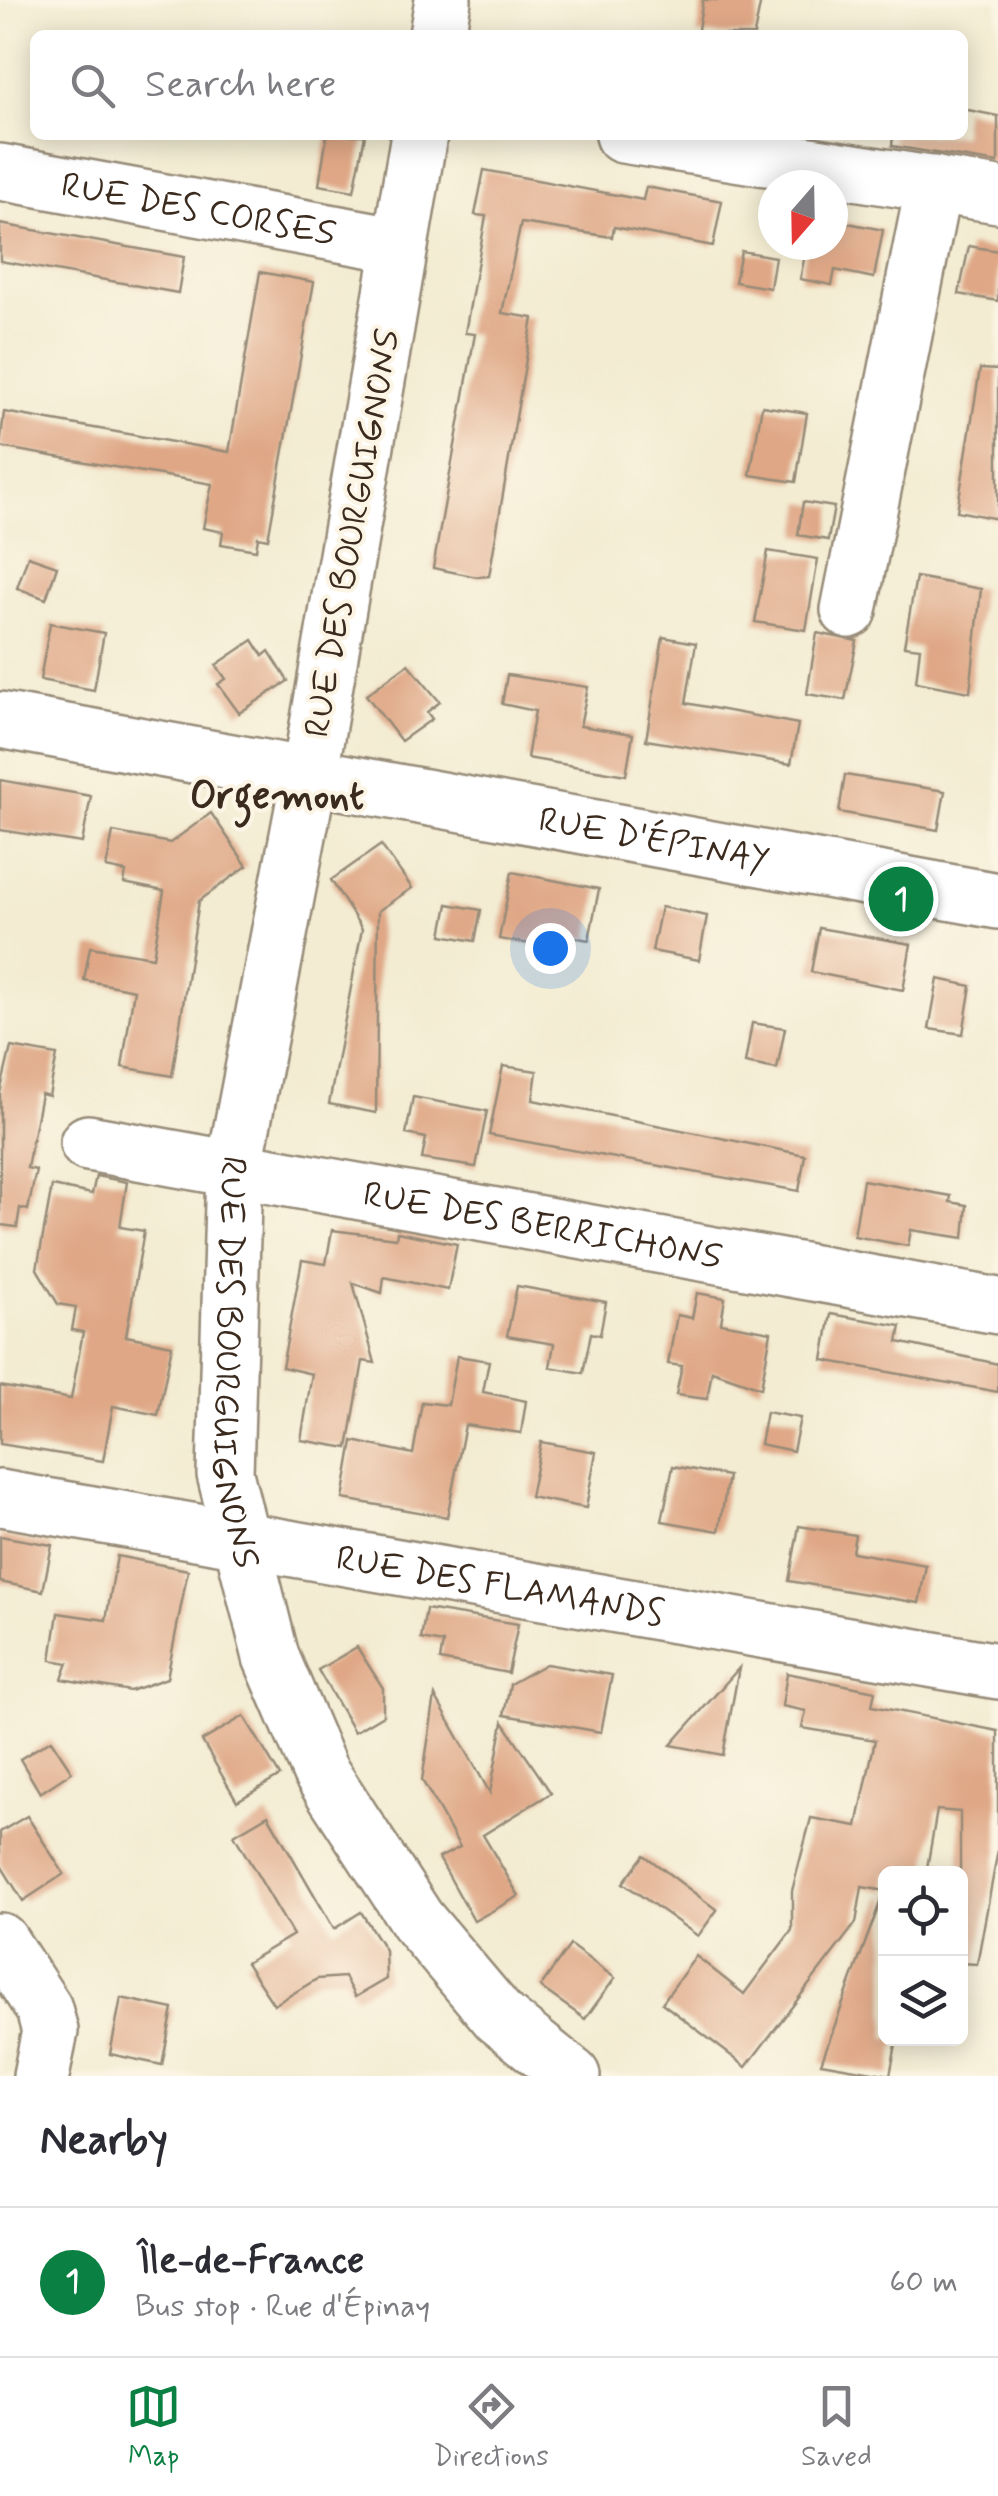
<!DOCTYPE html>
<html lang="en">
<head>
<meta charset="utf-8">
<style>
  body { margin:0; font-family:Mynerve,sans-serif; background:#f7f7f7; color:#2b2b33 }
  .controls { position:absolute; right:30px; bottom:30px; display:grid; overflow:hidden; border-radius:15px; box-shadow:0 5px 25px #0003 }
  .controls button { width:90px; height:90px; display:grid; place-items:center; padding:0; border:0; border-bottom:2px solid #e1e1e2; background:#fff; color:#2b2b33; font:50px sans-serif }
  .compass { position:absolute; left:758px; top:170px; width:90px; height:90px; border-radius:50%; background:#fff; box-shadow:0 5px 25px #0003; rotate:200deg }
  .you { position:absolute; left:550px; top:948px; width:35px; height:35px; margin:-25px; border:8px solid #fff; border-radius:50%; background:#1a73e8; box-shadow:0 0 0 15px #1a73e833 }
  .badge { display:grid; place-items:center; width:65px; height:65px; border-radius:50%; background:#0b8043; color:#fff; font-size:32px; font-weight:700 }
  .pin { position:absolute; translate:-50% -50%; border:5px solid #fff; box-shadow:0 2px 10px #0006 }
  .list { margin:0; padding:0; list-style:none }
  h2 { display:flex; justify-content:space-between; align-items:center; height:130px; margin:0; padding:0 40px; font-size:42px }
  h2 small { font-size:32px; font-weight:400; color:#7c7c81 }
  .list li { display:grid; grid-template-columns:65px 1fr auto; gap:30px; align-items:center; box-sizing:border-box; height:150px; padding:0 40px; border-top:2px solid #e1e1e2 }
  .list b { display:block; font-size:38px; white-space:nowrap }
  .list p { margin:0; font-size:32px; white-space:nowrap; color:#7c7c81 }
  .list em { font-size:32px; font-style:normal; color:#7c7c81 }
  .icon { flex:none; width:55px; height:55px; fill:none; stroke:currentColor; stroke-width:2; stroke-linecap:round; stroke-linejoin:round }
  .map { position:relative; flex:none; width:998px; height:2076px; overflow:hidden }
  .search { position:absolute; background:#fff; box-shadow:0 5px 25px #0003; left:30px; right:30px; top:30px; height:110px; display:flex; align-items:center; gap:25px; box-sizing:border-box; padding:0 35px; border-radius:15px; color:#7c7c81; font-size:38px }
  .sheet { height:280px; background:#fff }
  nav { display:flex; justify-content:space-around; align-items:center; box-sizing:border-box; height:140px; border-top:2px solid #e1e1e2; background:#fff; font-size:28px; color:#7c7c81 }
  nav a { display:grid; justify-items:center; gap:5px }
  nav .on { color:#0b8043 }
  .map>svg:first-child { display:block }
  .building { fill:#dfa786 }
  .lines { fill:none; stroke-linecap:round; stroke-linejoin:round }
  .minor-casing { stroke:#978b78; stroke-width:60 }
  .minor { stroke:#fff; stroke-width:55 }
  .labels { text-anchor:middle; stroke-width:8; stroke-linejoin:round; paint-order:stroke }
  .street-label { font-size:35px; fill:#3b2a1e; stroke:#fcf5e5 }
  .quarter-label { font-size:40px; font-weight:bold; fill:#3b2a1e; stroke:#fcf5e5 }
</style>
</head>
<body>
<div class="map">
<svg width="998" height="2076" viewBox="0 0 998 2076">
  <rect width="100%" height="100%" fill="#fcf5e5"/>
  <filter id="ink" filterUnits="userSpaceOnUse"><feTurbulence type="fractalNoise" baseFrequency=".01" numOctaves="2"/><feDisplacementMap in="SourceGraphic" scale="20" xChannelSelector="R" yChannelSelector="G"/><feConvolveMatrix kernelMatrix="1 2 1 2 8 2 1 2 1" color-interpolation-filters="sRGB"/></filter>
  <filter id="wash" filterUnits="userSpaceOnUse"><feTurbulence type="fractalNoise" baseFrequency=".0048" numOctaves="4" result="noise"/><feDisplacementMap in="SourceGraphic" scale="40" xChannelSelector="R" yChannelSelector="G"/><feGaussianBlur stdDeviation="2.25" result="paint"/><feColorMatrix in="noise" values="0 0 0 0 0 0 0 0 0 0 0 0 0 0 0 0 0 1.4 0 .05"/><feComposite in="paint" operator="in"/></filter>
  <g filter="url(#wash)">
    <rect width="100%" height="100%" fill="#f3ecd2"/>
    <g id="blocks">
      <g class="building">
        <polygon points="703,0 761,0 754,35 697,35"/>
        <polygon points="963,109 998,116 998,163 892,146 893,135 963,135"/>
        <polygon points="327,135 365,135 354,191 319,185"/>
        <polygon points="484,170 643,200 646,187 722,201 713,246 614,227 612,237 521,223 502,313 533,318 489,576 477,577 433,568 475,334 465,333 486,216 475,215"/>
        <polygon points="833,220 883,230 874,278 835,270 832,285 800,279 807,245 833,245"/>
        <polygon points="0,224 184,257 178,293 0,261"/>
        <polygon points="969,246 998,251 998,301 959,294"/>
        <polygon points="741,251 775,257 770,288 735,282"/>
        <polygon points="260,272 314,282 268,539 258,537 256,550 221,544 223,532 203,528 212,484 0,447 4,412 229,452"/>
        <polygon points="980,369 998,370 998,519 957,511"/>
        <polygon points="762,406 807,413 796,482 750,475"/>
        <polygon points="803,502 834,507 828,540 798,535"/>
        <polygon points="768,551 818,559 806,630 755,622"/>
        <polygon points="28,556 57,566 46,599 17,588"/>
        <polygon points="916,577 981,589 970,692 916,682 920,648 904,646"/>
        <polygon points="50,623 104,633 94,690 40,680"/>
        <polygon points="817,633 857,641 845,700 807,694"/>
        <polygon points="663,637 696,643 686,703 798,724 791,764 646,740"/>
        <polygon points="253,640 263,656 269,651 288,681 239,713 218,684 226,679 216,665"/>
        <polygon points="408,664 440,702 427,712 432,719 401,741 366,695"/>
        <polygon points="507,675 588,687 580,726 633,734 626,775 527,758 535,711 502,704"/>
        <polygon points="845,775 945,791 938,830 839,812"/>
        <polygon points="0,780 91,796 82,843 0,830"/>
        <polygon points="211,813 247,866 199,901 172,1076 122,1067 134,990 84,980 90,947 153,957 164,891 124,883 126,872 106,868 113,832 170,843"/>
        <polygon points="381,845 412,888 378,911 376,1113 329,1104 362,929 331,880"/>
        <polygon points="512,872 599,889 589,940 546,932 543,946 499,939"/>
        <polygon points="448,904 481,910 475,941 442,935"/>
        <polygon points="661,907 707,916 699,960 652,951"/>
        <polygon points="819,928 911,944 903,990 811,972"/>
        <polygon points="938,979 971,986 963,1034 929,1029"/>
        <polygon points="752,1023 785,1028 777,1069 745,1063"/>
        <polygon points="11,1047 57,1055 49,1096 41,1094 27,1168 36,1170 28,1210 20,1208 17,1227 0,1225 0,1093"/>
        <polygon points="503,1066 537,1071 533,1100 805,1155 799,1191 489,1135"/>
        <polygon points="413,1097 487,1111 476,1167 422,1159 426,1138 406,1134"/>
        <polygon points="96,1176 127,1182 120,1227 144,1231 126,1336 172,1345 158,1415 113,1406 103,1461 0,1444 0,1386 71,1399 83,1332 72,1330 76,1307 58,1304 37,1269 52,1186 92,1194"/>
        <polygon points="863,1180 951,1196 950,1202 967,1205 964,1238 911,1230 908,1246 854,1236"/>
        <polygon points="332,1230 396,1238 397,1232 457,1244 448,1290 384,1277 382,1293 353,1283 375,1363 363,1361 348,1448 301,1440 312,1374 282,1367 302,1260 326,1264"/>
        <polygon points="517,1286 606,1302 600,1335 591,1333 583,1373 550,1367 554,1344 507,1336"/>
        <polygon points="697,1293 725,1298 721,1323 771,1332 761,1388 712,1371 707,1399 676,1395 682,1366 668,1364 677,1315 692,1318"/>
        <polygon points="831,1314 901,1326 898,1342 998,1364 998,1392 823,1360"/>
        <polygon points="457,1356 489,1361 483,1392 526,1401 521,1433 465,1425 447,1517 343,1499 353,1441 413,1454 422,1402 448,1405"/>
        <polygon points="766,1412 800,1418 793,1451 760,1444"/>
        <polygon points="541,1442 596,1452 586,1508 530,1497"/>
        <polygon points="673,1466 728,1476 719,1531 662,1521"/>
        <polygon points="799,1526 855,1535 852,1552 926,1565 919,1603 789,1581"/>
        <polygon points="0,1536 52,1545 43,1591 0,1582"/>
        <polygon points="117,1556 188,1570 167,1678 130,1691 62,1679 68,1663 51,1660 58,1613 106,1620"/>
        <polygon points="426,1609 518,1624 508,1673 440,1660 443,1643 421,1639"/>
        <polygon points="357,1647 383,1688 383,1715 354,1732 318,1670"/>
        <polygon points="546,1664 612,1675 601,1732 504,1715 510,1684"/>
        <polygon points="739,1668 723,1755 671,1745"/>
        <polygon points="787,1673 875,1691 872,1706 998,1731 998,1850 977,1964 960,1963 960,1812 937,1810 926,1874 886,1874 886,1891 862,1887 856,1923 746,2067 662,2003 696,1956 744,1994 792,1930 792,1891 811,1818 857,1826 875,1740 802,1728 806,1711 782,1706"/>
        <polygon points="435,1696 490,1793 503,1722 551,1793 483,1835 519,1896 474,1921 439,1858 460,1847 422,1780"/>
        <polygon points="244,1716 280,1776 237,1801 202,1741"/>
        <polygon points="51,1740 72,1772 40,1793 20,1759"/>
        <polygon points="268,1815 334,1929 361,1912 385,1950 386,1979 355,1997 344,1977 317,1979 274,2005 246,1963 293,1935 234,1835"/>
        <polygon points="27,1816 64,1874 23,1901 0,1864 0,1832"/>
        <polygon points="644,1855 717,1910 698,1936 623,1883"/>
        <polygon points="882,1897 886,1898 886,2038 897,2039 890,2075 821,2063"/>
        <polygon points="570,1945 615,1978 585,2019 540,1987"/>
        <polygon points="121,1998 173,2009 162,2065 110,2054"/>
      </g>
    </g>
  </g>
  <g filter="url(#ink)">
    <use href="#blocks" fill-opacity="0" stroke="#978b78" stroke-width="2.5"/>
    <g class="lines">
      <g class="minor-casing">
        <g id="minor">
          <polyline points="437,35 443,0"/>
          <path id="s1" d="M419,135l-110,643 -75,391 -9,305 46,183 49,114 97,149 82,97 73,59"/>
          <polyline points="623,135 998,195"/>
          <path id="s2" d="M0,172l400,73"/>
          <polyline points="849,610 934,184"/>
          <path id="s3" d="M0,720l998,181"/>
          <path id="s4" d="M88,1143l910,163"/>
          <path id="s5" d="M0,1498l998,173"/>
          <polyline points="0,1941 44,2009 50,2031 41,2076"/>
        </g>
      </g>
      <use href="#minor" class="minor"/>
    </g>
  </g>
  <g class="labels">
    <g class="street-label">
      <text dy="12" stroke="none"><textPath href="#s2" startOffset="202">RUE DES CORSES</textPath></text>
      <text transform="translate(351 533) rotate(-80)" y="12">RUE DES BOURGUIGNONS</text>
      <text dy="12" stroke="none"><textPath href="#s3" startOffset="665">RUE D'ÉPINAY</textPath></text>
      <text dy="12" stroke="none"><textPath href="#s4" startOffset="462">RUE DES BERRICHONS</textPath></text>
      <text dy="12" stroke="none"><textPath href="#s1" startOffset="1245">RUE DES BOURGUIGNONS</textPath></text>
      <text dy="12" stroke="none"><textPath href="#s5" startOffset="508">RUE DES FLAMANDS</textPath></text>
    </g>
    <g class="quarter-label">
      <text x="277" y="808">Orgemont</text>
    </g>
  </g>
</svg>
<div class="controls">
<button><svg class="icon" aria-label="locate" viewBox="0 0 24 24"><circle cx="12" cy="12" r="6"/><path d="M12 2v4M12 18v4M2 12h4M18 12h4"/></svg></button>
<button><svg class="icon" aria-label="layers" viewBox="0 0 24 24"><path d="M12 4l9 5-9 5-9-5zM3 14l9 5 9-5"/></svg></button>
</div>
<svg class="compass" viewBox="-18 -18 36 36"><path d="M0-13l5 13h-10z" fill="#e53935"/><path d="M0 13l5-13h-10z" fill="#7c7c81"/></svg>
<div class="you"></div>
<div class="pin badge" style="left:901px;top:899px">1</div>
<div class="search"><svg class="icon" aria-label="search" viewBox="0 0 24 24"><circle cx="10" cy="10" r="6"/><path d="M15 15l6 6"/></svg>Search here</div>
</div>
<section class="sheet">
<h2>Nearby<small></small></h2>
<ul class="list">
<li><span class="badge">1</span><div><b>Île-de-France</b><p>Bus stop · Rue d'Épinay</p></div><em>60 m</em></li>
</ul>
</section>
<nav>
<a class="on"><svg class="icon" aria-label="map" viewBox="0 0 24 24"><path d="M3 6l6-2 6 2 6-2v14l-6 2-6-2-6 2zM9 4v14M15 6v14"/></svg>Map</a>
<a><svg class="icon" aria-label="directions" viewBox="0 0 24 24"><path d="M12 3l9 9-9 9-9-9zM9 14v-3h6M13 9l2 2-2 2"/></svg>Directions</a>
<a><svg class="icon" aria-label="saved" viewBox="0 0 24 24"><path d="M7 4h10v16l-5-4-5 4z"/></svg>Saved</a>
</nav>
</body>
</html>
